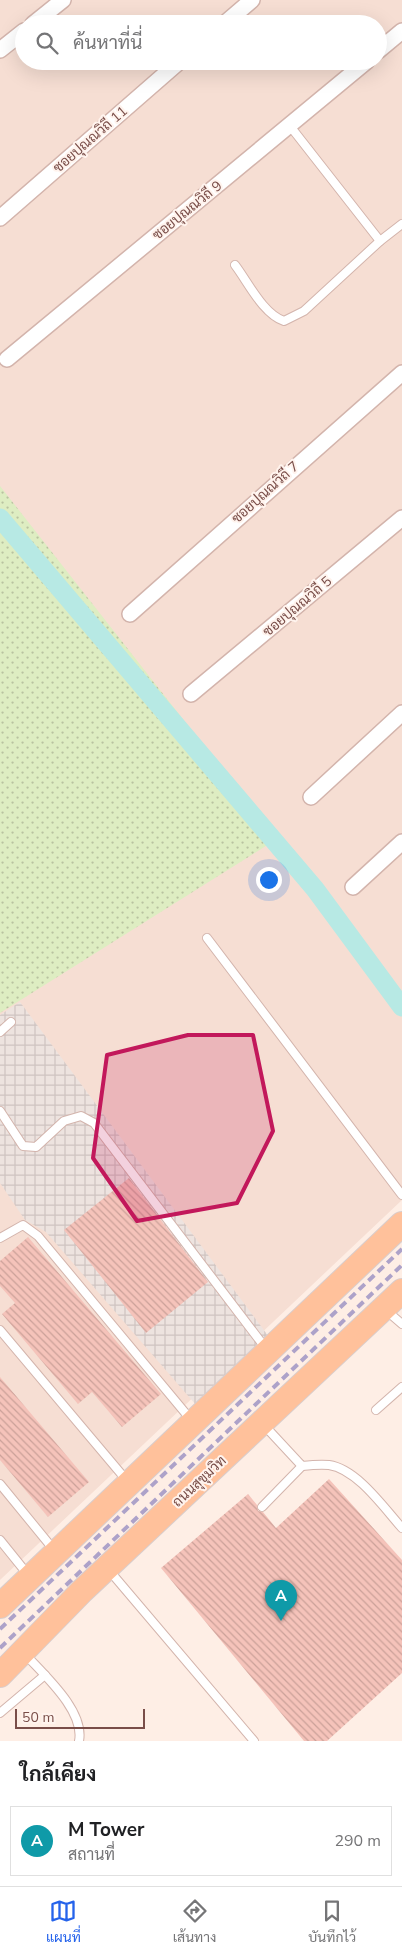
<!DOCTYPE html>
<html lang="th">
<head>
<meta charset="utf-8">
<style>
  body { margin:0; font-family:"Nunito Sans",Sarabun,sans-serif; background:#f6f6f6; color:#202124 }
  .scale { position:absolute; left:15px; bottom:12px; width:130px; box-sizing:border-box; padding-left:5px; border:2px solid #794d48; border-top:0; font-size:14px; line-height:18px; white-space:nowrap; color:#794d48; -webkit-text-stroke:4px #fff3ed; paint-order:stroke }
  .you { position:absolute; left:268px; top:879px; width:18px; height:18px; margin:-12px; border:4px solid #fff; border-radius:50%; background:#1a73e8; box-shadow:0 0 0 8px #1a73e833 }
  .badge { display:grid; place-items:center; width:32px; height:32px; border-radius:50%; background:#2563eb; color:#fff; font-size:16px; font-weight:700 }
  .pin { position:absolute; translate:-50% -41px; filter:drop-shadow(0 1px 2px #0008) }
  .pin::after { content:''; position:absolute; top:26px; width:18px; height:15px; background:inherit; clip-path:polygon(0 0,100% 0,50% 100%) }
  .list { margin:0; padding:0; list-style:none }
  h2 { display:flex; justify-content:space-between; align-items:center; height:65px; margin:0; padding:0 20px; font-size:21px }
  h2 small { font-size:16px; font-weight:400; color:#757577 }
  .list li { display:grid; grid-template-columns:32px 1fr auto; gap:15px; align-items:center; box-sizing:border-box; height:70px; margin:0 10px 10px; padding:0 10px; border:1px solid #e0e0e0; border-radius:0px }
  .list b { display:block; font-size:19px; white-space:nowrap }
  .list p { margin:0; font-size:16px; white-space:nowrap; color:#757577 }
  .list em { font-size:16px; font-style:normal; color:#757577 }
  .icon { flex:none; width:28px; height:28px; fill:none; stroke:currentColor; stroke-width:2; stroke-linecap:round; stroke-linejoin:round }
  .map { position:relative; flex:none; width:402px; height:1741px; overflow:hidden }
  .search { position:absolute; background:#fff; box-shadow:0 5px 20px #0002; left:15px; right:15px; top:15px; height:55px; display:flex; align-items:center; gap:12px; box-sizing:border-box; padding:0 18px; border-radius:28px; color:#757577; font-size:19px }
  .sheet { height:145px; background:#fff }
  nav { display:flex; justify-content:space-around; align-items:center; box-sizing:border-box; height:70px; border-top:1px solid #e0e0e0; background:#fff; font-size:14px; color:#757577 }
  nav a { display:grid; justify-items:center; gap:2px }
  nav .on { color:#2563eb }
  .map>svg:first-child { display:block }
  .residential { fill:#f6ded3; fill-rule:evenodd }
  .industrial { fill:url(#industrial-grid) }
  .grass { fill:url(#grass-dots) }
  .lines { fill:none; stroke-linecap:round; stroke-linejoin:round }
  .canal { stroke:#b7e9e4; stroke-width:19 }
  .building { fill:url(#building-back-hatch) }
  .service-casing { stroke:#d3b4ac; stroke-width:10 }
  .minor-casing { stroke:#d3b4ac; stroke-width:18 }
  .primary-casing { stroke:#d9cdcc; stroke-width:26 }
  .service { stroke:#fff; stroke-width:8 }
  .minor { stroke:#fff; stroke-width:15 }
  .primary { stroke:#ffc19b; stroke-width:24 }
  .rail { stroke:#ada2c9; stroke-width:4; stroke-dasharray:8 5; stroke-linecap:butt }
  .marked { fill:#c2185b; fill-opacity:0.2; stroke:#c2185b; stroke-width:4; stroke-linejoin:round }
  .labels { text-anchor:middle; stroke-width:4; stroke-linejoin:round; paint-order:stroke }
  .street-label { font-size:14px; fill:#794d48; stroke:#fff3ed }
</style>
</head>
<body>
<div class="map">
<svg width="402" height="1741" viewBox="0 0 402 1741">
  <defs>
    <pattern id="industrial-grid" width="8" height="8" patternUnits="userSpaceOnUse" patternTransform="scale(1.25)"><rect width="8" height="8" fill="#ede3df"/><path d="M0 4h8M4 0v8" fill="none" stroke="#cfc4c1"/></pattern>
    <pattern id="grass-dots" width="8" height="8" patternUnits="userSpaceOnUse" patternTransform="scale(1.25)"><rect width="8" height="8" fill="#deedc2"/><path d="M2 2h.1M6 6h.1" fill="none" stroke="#b9c2a0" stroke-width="1.8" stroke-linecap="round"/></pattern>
    <pattern id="building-back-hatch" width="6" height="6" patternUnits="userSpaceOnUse" patternTransform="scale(1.25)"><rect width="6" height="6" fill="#f5c3ba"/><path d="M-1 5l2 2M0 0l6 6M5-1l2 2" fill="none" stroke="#cba199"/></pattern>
  </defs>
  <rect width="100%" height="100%" fill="#feeee5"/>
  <path class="residential" d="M0,0h402v1200l-402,380zM24,24h354v37h-354z"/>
  <polygon class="industrial" points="20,1002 269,1337 196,1405 46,1232 25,1220 0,1183 0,1015"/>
  <polygon class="grass" points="0,486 277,839 0,1013"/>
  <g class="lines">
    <polyline class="canal" points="0,518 315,889 402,1007"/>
  </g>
  <g class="building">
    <polygon points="129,1178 208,1282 146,1333 64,1230"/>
    <polygon points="28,1237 161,1394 122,1427 92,1392 78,1404 2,1314 15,1303 0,1286 0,1261"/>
    <polygon points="0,1377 89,1482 48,1517 0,1460"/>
    <polygon points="329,1479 402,1560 402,1673 327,1741 304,1741 161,1568 248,1494 257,1505 258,1511 263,1512 276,1528"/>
  </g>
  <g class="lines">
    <g class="service-casing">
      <g id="service">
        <polyline points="290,126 380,241 402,224"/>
        <path d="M235,265c13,17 28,49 49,56l20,-10 76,-70"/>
        <polyline points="207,938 402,1195"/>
        <polyline points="0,1032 11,1022"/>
        <polyline points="0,1111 23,1146 36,1147 64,1121 81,1116 94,1123 267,1350"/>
        <polyline points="0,1238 23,1225 38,1236 192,1421"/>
        <polyline points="387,1311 402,1324"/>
        <polyline points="0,1330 128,1482"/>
        <polyline points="376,1410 402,1387"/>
        <path d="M263,1424l39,42c9,-1 18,-2 27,-1 28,4 55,43 73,63"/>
        <polyline points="0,1484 54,1550"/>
        <polyline points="262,1507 302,1466"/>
        <polyline points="0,1540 29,1576"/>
        <polyline points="108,1569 254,1741"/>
        <path d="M25,1654c19,21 60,57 54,87"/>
        <polyline points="0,1713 45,1675"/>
      </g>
    </g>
    <g class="minor-casing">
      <g id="minor">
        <polyline points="33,24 63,0"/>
        <polyline points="224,24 252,0"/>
        <polyline points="0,50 24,31"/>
        <polyline points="378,51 402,31"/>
        <polyline points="0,218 180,61"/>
        <polyline points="7,359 367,61"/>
        <polyline points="130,614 402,373"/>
        <polyline points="191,694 402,518"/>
        <polyline points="311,797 402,713"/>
        <polyline points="353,887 402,842"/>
      </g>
    </g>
    <g class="primary-casing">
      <g id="primary">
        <polyline points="0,1606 402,1224"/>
        <polyline points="0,1675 82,1591 402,1291"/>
      </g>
    </g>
    <use href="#service" class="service"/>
    <use href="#minor" class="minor"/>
    <use href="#primary" class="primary"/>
    <g class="rail">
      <polyline points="0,1629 402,1249"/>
      <polyline points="0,1648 402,1265"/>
    </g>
  </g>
  <path class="marked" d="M188,1035h65l20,96 -36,72 -100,18 -44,-63 14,-103z"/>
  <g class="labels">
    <g class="street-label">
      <text transform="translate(90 139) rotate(-41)" y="5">ซอยปุณณวิถี 11</text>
      <text transform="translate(187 210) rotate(-39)" y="5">ซอยปุณณวิถี 9</text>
      <text transform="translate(265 492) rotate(-42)" y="5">ซอยปุณณวิถี 7</text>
      <text transform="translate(297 606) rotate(-40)" y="5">ซอยปุณณวิถี 5</text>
      <text transform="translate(199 1481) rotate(-43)" y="5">ถนนสุขุมวิท</text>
    </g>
  </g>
</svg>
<div class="scale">50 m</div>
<div class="you"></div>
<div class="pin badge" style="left:281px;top:1621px;background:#0f9aa8">A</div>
<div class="search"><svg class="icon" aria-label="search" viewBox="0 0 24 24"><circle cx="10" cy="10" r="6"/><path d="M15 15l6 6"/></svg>ค้นหาที่นี่</div>
</div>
<section class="sheet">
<h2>ใกล้เคียง<small></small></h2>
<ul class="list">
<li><span class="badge" style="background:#0f9aa8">A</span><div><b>M Tower</b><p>สถานที่</p></div><em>290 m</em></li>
</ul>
</section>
<nav>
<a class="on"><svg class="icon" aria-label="map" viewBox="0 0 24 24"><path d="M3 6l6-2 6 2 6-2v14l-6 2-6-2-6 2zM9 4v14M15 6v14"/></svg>แผนที่</a>
<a><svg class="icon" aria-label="directions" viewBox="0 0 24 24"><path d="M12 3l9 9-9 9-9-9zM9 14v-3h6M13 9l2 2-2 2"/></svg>เส้นทาง</a>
<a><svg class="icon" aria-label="saved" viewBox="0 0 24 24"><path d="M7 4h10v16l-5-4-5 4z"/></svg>บันทึกไว้</a>
</nav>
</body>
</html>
